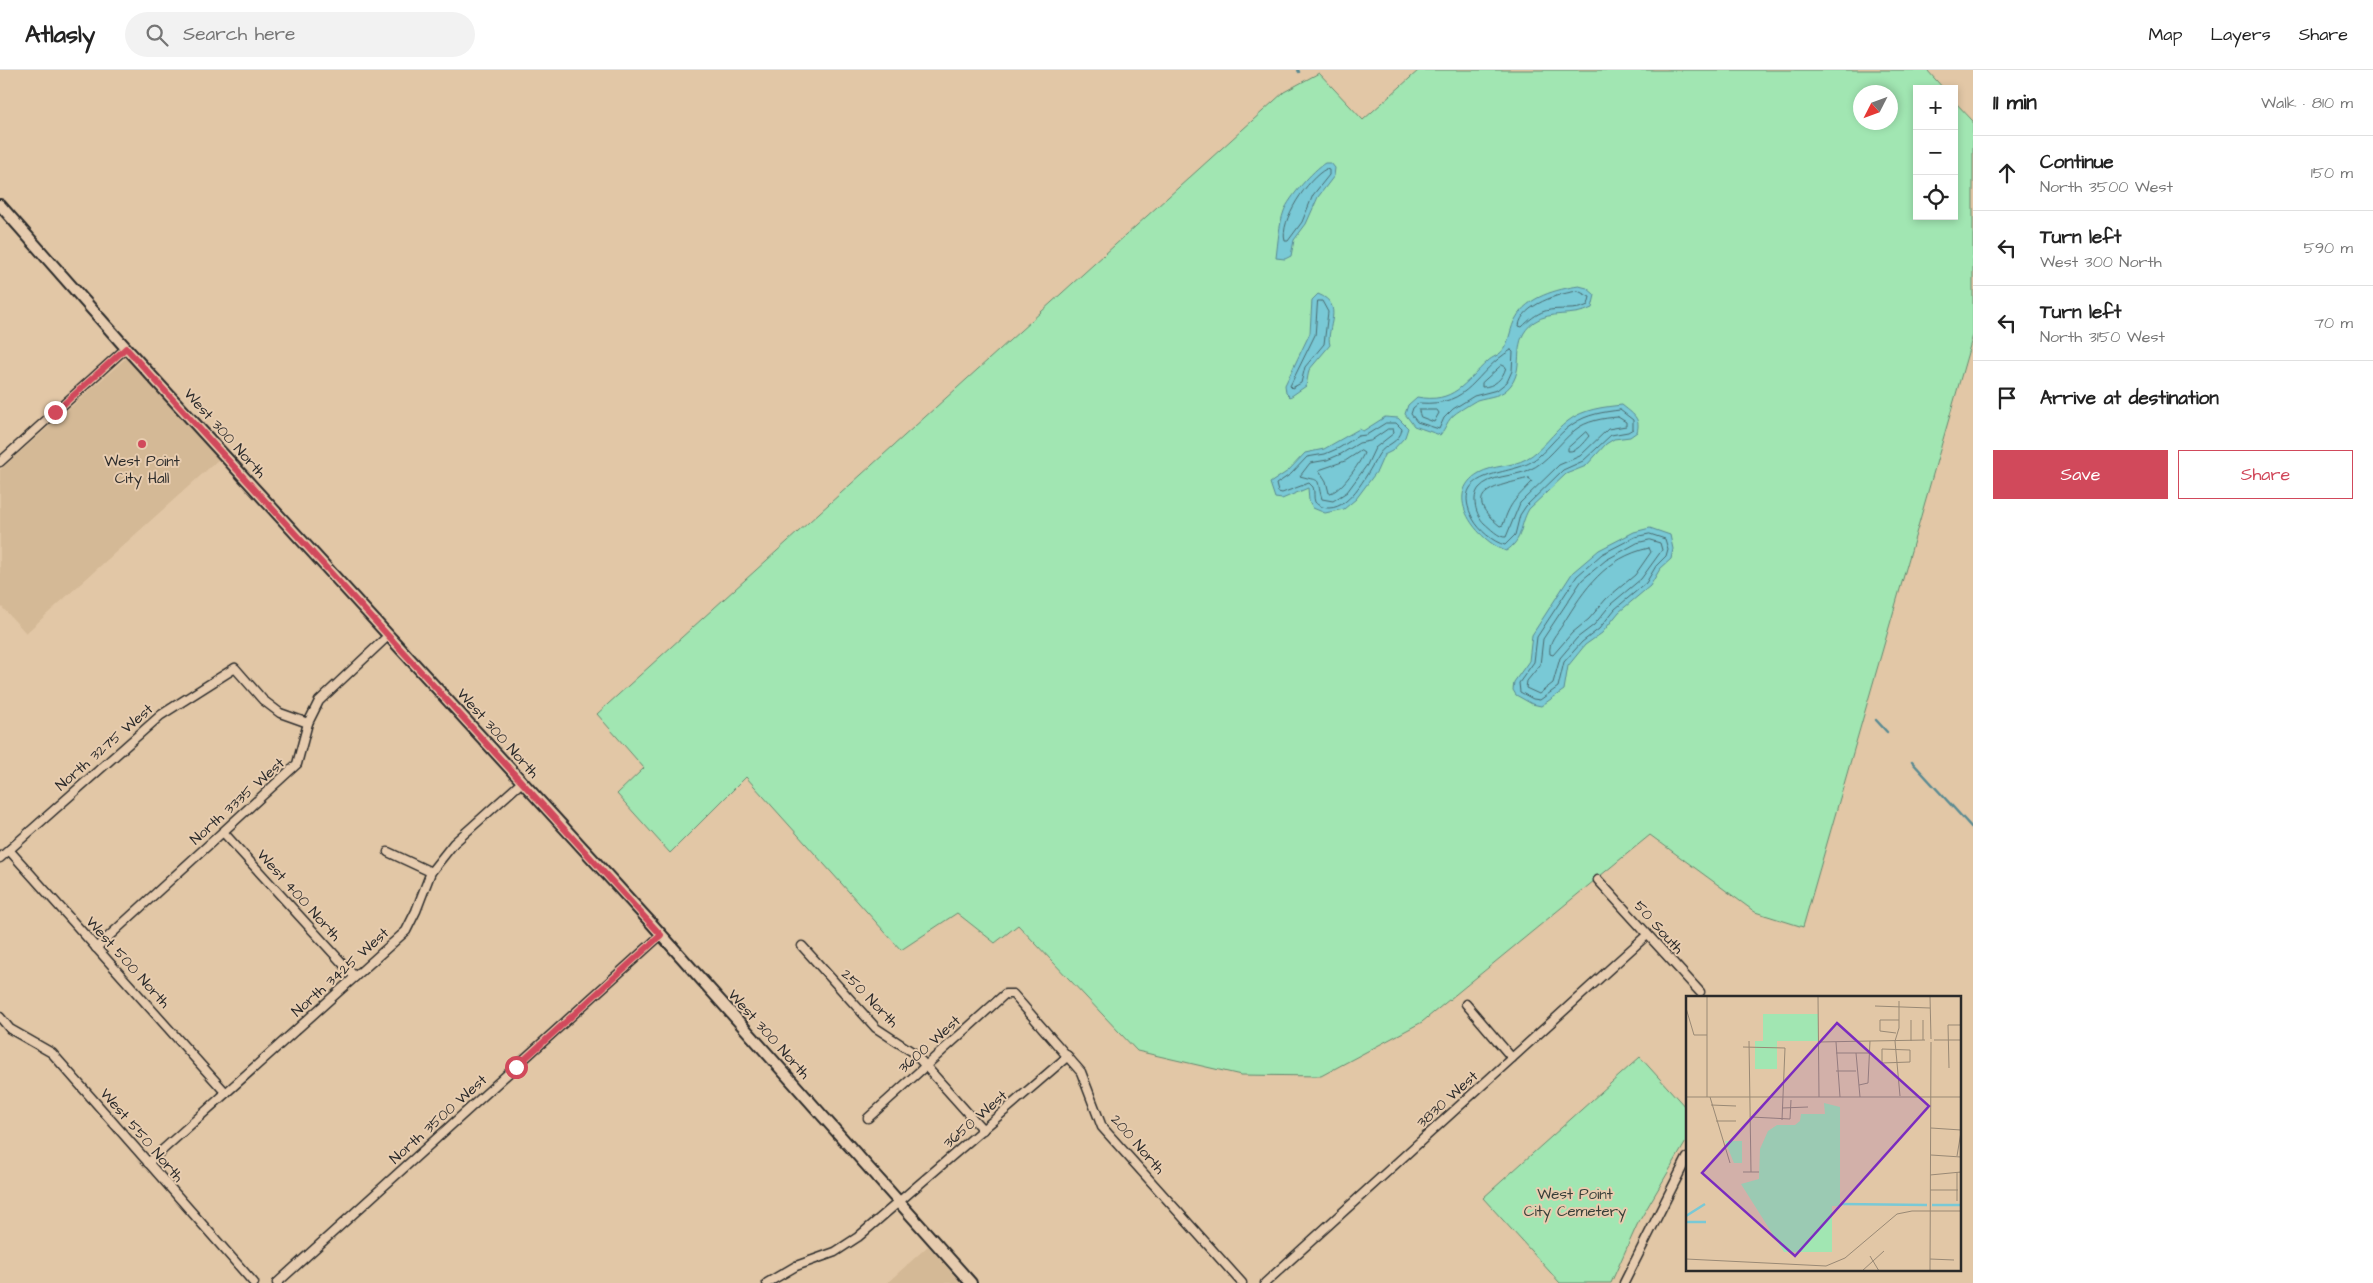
<!DOCTYPE html>
<html lang="en">
<head>
<meta charset="utf-8">
<style>
  body { margin:0; font-family:"Architects Daughter",sans-serif; background:#f2f2f2; color:#222 }
  .controls { position:absolute; right:15px; top:15px; display:grid; overflow:hidden; border-radius:0px; box-shadow:0 2px 8px #0003 }
  .controls button { width:45px; height:45px; display:grid; place-items:center; padding:0; border:0; border-bottom:1px solid #e0e0e0; background:#fff; color:#222; font:25px sans-serif }
  .compass { position:absolute; left:1853px; top:15px; width:45px; height:45px; border-radius:50%; background:#fff; box-shadow:0 2px 8px #0003; rotate:228deg }
  .stop { position:absolute; width:15px; height:15px; margin:-11px; border:4px solid #d1495b; border-radius:50%; background:#fff }
  .stop.end { background:#d1495b; border-color:#fff; box-shadow:0 1px 5px #0008 }
  .list { margin:0; padding:0; list-style:none }
  h2 { display:flex; justify-content:space-between; align-items:center; height:65px; margin:0; padding:0 20px; font-size:21px }
  h2 small { font-size:16px; font-weight:400; color:#767676 }
  .list li { display:grid; grid-template-columns:32px 1fr auto; gap:15px; align-items:center; box-sizing:border-box; height:75px; padding:0 20px; border-top:1px solid #e0e0e0 }
  .list b { display:block; font-size:19px; white-space:nowrap }
  .list p { margin:0; font-size:16px; white-space:nowrap; color:#767676 }
  .list em { font-size:16px; font-style:normal; color:#767676 }
  .actions { display:flex; gap:10px; padding:15px 20px }
  .actions a { flex:1; padding:11px 0; border:1px solid #d1495b; border-radius:0px; text-align:center; font-size:18px; color:#d1495b }
  .actions .main { background:#d1495b; color:#fff }
  .icon { flex:none; width:28px; height:28px; fill:none; stroke:currentColor; stroke-width:2; stroke-linecap:round; stroke-linejoin:round }
  .map { position:relative; flex:none; width:1973px; height:1213px; overflow:hidden }
  header { display:flex; align-items:center; gap:30px; box-sizing:border-box; height:70px; padding:0 25px; background:#fff; border-bottom:1px solid #e0e0e0 }
  header strong { font-size:24px }
  nav { display:flex; gap:28px; margin-inline-start:auto; font-size:18px }
  .search { width:350px; height:45px; background:#f2f2f2; display:flex; align-items:center; gap:12px; box-sizing:border-box; padding:0 18px; border-radius:28px; color:#767676; font-size:19px }
  main { display:flex }
  aside { flex:1; background:#fff }
  .map>svg:first-child { display:block }
  .built { fill:#d4b996 }
  .green { fill:#a1e6b2; stroke:#66886e; fill-rule:evenodd }
  .water { fill:#79c9d6; stroke:#5a8a92 }
  .lines { fill:none; stroke-linecap:round; stroke-linejoin:round }
  .shore { stroke:#4a6a6f; stroke-width:1 }
  .stream { stroke:#5a8a92; stroke-width:2.5 }
  .street-casing { stroke:#2b2b2b; stroke-width:11 }
  .secondary-casing { stroke:#2b2b2b; stroke-width:14 }
  .street { stroke:#e7ccaf; stroke-width:8 }
  .secondary { stroke:#e7ccaf; stroke-width:10 }
  .route { stroke:#d1495b; stroke-width:6 }
  .poi-dot { fill:#d1495b; stroke:#e7ccaf; stroke-width:2 }
  .labels { text-anchor:middle; stroke-width:4; stroke-linejoin:round; paint-order:stroke }
  .street-label { font-size:15px; fill:#2b2b2b; stroke:#e7ccaf }
  .poi-label { font-size:15px; fill:#2b2b2b; stroke:#e7ccaf }
  .park-label { font-size:15px; fill:#373e38; stroke:#e7ccaf }
  .inset-river { fill:none; stroke:#79c9d6; stroke-width:2.5 }
  .inset-road { fill:none; stroke:#998975; stroke-width:1 }
  .view { fill:#7b2cbf; fill-opacity:0.15; stroke:#7b2cbf; stroke-width:2.5 }
  .inset-edge { fill:none; stroke:#2b2b2b; stroke-width:2.5 }
</style>
</head>
<body>
<header>
<strong>Atlasly</strong>
<div class="search"><svg class="icon" aria-label="search" viewBox="0 0 24 24"><circle cx="10" cy="10" r="6"/><path d="M15 15l6 6"/></svg>Search here</div>
<nav><a>Map</a><a>Layers</a><a>Share</a></nav>
</header>
<main>
<div class="map">
<svg width="1973" height="1213" viewBox="0 0 1973 1213">
  <rect width="100%" height="100%" fill="#e2c7a6"/>
  <filter id="ink" filterUnits="userSpaceOnUse"><feTurbulence type="fractalNoise" baseFrequency=".02" numOctaves="2"/><feDisplacementMap in="SourceGraphic" scale="10" xChannelSelector="R" yChannelSelector="G"/><feConvolveMatrix kernelMatrix="1 2 1 2 8 2 1 2 1" color-interpolation-filters="sRGB"/></filter>
  <g filter="url(#ink)">
    <g class="built">
      <polygon points="126,288 219,389 26,563 0,535 0,400"/>
      <polygon points="928,1176 961,1213 887,1213"/>
    </g>
    <g class="green">
      <path d="M1419,0h508l17,19h-27v127h37v-115l19,20v214l-170,592 -48,-15 -105,-77 -228,187 -101,54 -80,-1 -104,-24 -119,-126 -23,18 -38,-30 -56,37 -155,-173 -76,76 -53,-59 27,-26 -47,-54 687,-622 35,-19 44,47zM1860,22h30v30h-30z"/>
      <polygon points="1640,987 1687,1039 1687,1070 1637,1155 1611,1213 1560,1213 1483,1128"/>
    </g>
    <g class="water">
      <path d="M1325,93h6l4,5 -1,8 -16,21 -12,27 -12,16 -3,16 -6,3 -9,-1c2,-16 3,-33 8,-47 5,-13 29,-41 41,-48z"/>
      <path d="M1579,216l8,2 8,7 -3,13c-20,10 -41,2 -58,14 -25,19 -8,42 -23,63 -9,12 -21,11 -34,15 -2,1 -20,12 -22,14 -8,6 -9,14 -15,21l-26,-9 -9,-12 3,-9 9,-8c37,7 47,-14 71,-36 4,-4 12,-6 15,-11 7,-9 7,-23 13,-32 11,-21 41,-29 63,-32z"/>
      <path d="M1318,224c28,11 7,34 12,51l-21,25 -3,16 -16,11 -4,-4 -1,-8 25,-52 2,-33z"/>
      <path d="M1622,335c11,9 19,13 15,27l-7,5 -16,2 -8,5 -20,22 -20,8 -37,35c-10,17 -5,30 -23,42 -28,-10 -65,-56 -27,-78 14,-8 33,-6 47,-14 17,-9 27,-27 42,-38 15,-12 36,-14 54,-16z"/>
      <polygon points="1385,347 1398,348 1408,358 1405,367 1392,381 1384,385 1377,401 1356,429 1344,439 1325,443 1313,438 1309,431 1308,418 1282,429 1275,428 1270,413 1288,401 1305,383 1324,379 1359,359 1363,361"/>
      <polygon points="1650,458 1670,465 1673,479 1671,489 1660,499 1650,516 1619,542 1602,563 1585,575 1568,596 1564,620 1541,636 1532,634 1516,625 1513,620 1514,612 1529,591 1532,565 1573,502 1599,480 1634,462"/>
    </g>
    <g class="lines">
      <g class="shore">
        <path d="M1326,99l3,1v5l-16,20 -11,27 -14,19h-3c-6,-20 23,-63 41,-72z"/>
        <path d="M1578,221l12,6 -2,8c-14,7 -28,2 -43,6 -9,3 -16,9 -23,16l-3,-1c2,-21 41,-33 59,-35z"/>
        <polygon points="1318,231 1322,231 1328,242 1324,274 1305,297 1301,313 1292,318 1290,316 1315,265"/>
        <path d="M1511,280l2,2 -1,19 -5,11 -10,8 -23,6 -21,13 -9,9 -5,11 -22,-7 -6,-8 2,-6 6,-5c53,4 54,-31 92,-53z"/>
        <path d="M1502,295l4,2c-3,12 -12,20 -24,20v-4z"/>
        <polygon points="1419,340 1437,340 1439,343 1434,352 1421,347"/>
        <path d="M1620,340l13,10v9l-5,3 -17,3 -28,26 -20,9 -37,36 -6,9 -5,20 -10,10c-12,-3 -26,-15 -32,-26 -25,-49 35,-43 58,-57 16,-10 26,-28 42,-38 14,-10 31,-12 47,-14z"/>
        <path d="M1618,347l8,5v4l-18,3 -28,27 -21,9 -39,38 -14,34c-7,1 -16,-9 -22,-14 -8,-8 -13,-25 -5,-35 11,-13 34,-11 50,-18 19,-8 30,-27 46,-40 11,-9 28,-12 43,-13z"/>
        <path d="M1386,353h10l6,6c-2,14 -17,15 -23,25 -10,16 -27,54 -50,54 -5,0 -11,-2 -14,-6 -2,-5 0,-10 -2,-15l-4,-4 -27,10 -4,-1 -2,-8 15,-10 16,-17 18,-3 14,-6 19,-12 8,-1z"/>
        <path d="M1388,359h5l1,4 -19,15 -8,17 -20,27 -14,9 -11,-2c-7,-24 2,-16 -22,-23l10,-13 17,-3 14,-6 18,-11 11,-2z"/>
        <path d="M1586,362l3,4c-6,7 -12,16 -21,15v-3z"/>
        <path d="M1361,381l3,2c-4,10 -24,40 -35,40l-3,-12 -7,-11 26,-9z"/>
        <path d="M1529,408l3,4c-16,17 -22,20 -29,43l-3,1c-43,-35 -1,-40 29,-48z"/>
        <polygon points="1650,464 1665,469 1668,479 1666,486 1656,496 1646,513 1615,539 1599,559 1582,572 1564,592 1558,617 1540,630 1533,629 1520,622 1519,613 1534,592 1537,567 1577,506 1602,484 1635,467"/>
        <polygon points="1650,470 1660,473 1662,480 1641,509 1611,534 1594,555 1577,568 1560,588 1553,613 1539,624 1526,618 1527,611 1540,595 1543,569 1582,510 1606,490 1637,473"/>
        <path d="M1649,478l2,4 -16,23 -29,24 -17,20 -17,14 -19,22 -3,-1c-2,-13 7,-20 13,-30 22,-36 42,-66 86,-76z"/>
      </g>
      <g class="stream">
        <polyline points="1298,0 1299,2"/>
        <polyline points="1876,650 1887,662"/>
        <polyline points="1912,692 1973,759"/>
      </g>
      <g class="street-casing">
        <g id="street">
          <polyline points="0,392 126,278"/>
          <polyline points="223,762 355,907"/>
          <polyline points="9,780 226,1023"/>
          <polyline points="388,782 431,802"/>
          <polyline points="0,788 161,645 235,598 263,630 280,643 308,653"/>
          <polyline points="1598,810 1700,922"/>
          <polyline points="802,876 876,958 914,983 983,1060"/>
          <polyline points="96,878 297,694 308,653 319,631 389,565"/>
          <polyline points="1466,934 1512,988"/>
          <polyline points="0,947 10,959 52,983 254,1213"/>
          <polyline points="868,1048 1005,924 1013,924 1081,1002 1102,1057 1242,1213"/>
          <polyline points="148,1093 406,861 416,841 431,802 454,773 522,712"/>
          <polyline points="277,1213 661,865"/>
          <polyline points="767,1213 796,1196 835,1182 858,1167 1068,986"/>
          <polyline points="1265,1213 1647,865"/>
          <polyline points="1624,1213 1687,1088"/>
        </g>
      </g>
      <g class="secondary-casing">
        <polyline id="secondary" points="0,135 126,278 652,854 971,1213"/>
      </g>
      <use href="#street" class="street"/>
      <use href="#secondary" class="secondary"/>
    </g>
  </g>
  <g class="lines" filter="url(#ink)">
    <polyline class="route" points="55,342 126,278 661,865 516,997"/>
  </g>
  <circle class="poi-dot" cx="142" cy="374" r="5"/>
  <g class="labels">
    <g class="street-label">
      <text transform="translate(225 363) rotate(48)" y="5">West 300 North</text>
      <text transform="translate(498 663) rotate(48)" y="5">West 300 North</text>
      <text transform="translate(104 677) rotate(-41)" y="5">North 3275 West</text>
      <text transform="translate(237 731) rotate(-42)" y="5">North 3335 West</text>
      <text transform="translate(299 825) rotate(48)" y="5">West 400 North</text>
      <text transform="translate(1659 857) rotate(48)" y="5">50 South</text>
      <text transform="translate(128 892) rotate(48)" y="5">West 500 North</text>
      <text transform="translate(340 902) rotate(-42)" y="5">North 3425 West</text>
      <text transform="translate(870 928) rotate(46)" y="5">250 North</text>
      <text transform="translate(769 964) rotate(48)" y="5">West 300 North</text>
      <text transform="translate(929 974) rotate(-42)" y="5">3600 West</text>
      <text transform="translate(1447 1029) rotate(-42)" y="5">3830 West</text>
      <text transform="translate(438 1049) rotate(-42)" y="5">North 3500 West</text>
      <text transform="translate(975 1049) rotate(-41)" y="5">3650 West</text>
      <text transform="translate(142 1065) rotate(49)" y="5">West 550 North</text>
      <text transform="translate(1138 1074) rotate(49)" y="5">200 North</text>
    </g>
    <g class="poi-label">
      <text x="142" y="396">West Point<tspan x="142" dy="17">City Hall</tspan></text>
    </g>
    <g class="park-label">
      <text x="1575" y="1129">West Point<tspan x="1575" dy="17">City Cemetery</tspan></text>
    </g>
  </g>
  <g transform="translate(1686 926)">
    <rect width="275" height="275" fill="#e2c7a6"/>
    <path d="M77,18h55v27h-41v28h-22v-28h8zM138,107l16,4v95l-1,4h-7v46h-48l-43,-68 18,-5 1,-30 8,-18 9,-6h18l5,-4 1,-7h24zM39,145h17v22h-8z" fill="#a1e6b2"/>
    <path class="inset-river" d="M155,208l86,1M246,209h29M0,220l19,-12M0,226h20"/>
    <path class="inset-road" d="M132,0l1,101M244,0l1,43M213,5v27l-4,13 5,55M189,10l55,2M0,12l8,27h13M225,24v21M237,24v20M210,37l-16,-2v-11h19M248,44h27M63,45l2,131M132,46l107,-2M150,46l4,55M57,51l42,1 -3,72M196,53l28,1v12l-28,1zM150,57h34M170,57l4,44M263,72l-1,-43h13M150,75h20M173,89l9,-2 2,-42M0,101h275M21,101v-101M24,101l20,66M25,109l25,1M96,112l26,-1M65,121l39,2 1,-19M30,125h20M245,132l30,2M245,159l30,2M271,160l4,-24M57,176h16M244,179l31,-3M244,194h28M271,205v-29M184,260l9,15M0,263l140,7 19,-8 52,-44 15,-3h49M244,263l24,1M176,275l22,-20M244,275l1,-229"/>
    <path class="view" d="M151,27l92,83 -134,150 -93,-83z"/>
    <rect width="275" height="275" class="inset-edge"/>
  </g>
</svg>
<div class="controls">
<button>+</button>
<button>−</button>
<button><svg class="icon" aria-label="locate" viewBox="0 0 24 24"><circle cx="12" cy="12" r="6"/><path d="M12 2v4M12 18v4M2 12h4M18 12h4"/></svg></button>
</div>
<svg class="compass" viewBox="-18 -18 36 36"><path d="M0-13l5 13h-10z" fill="#e53935"/><path d="M0 13l5-13h-10z" fill="#767676"/></svg>
<div class="stop" style="left:516px;top:997px"></div>
<div class="stop end" style="left:55px;top:342px"></div>
</div>
<aside>
<h2>11 min<small>Walk · 810 m</small></h2>
<ul class="list">
<li><svg class="icon" aria-label="ahead" viewBox="0 0 24 24"><path d="M12 20V5M6 11l6-6 6 6"/></svg><div><b>Continue</b><p>North 3500 West</p></div><em>150 m</em></li>
<li><svg class="icon" aria-label="left" viewBox="0 0 24 24"><path d="M17 20v-9H6M10 6l-5 5 5 5"/></svg><div><b>Turn left</b><p>West 300 North</p></div><em>590 m</em></li>
<li><svg class="icon" aria-label="left" viewBox="0 0 24 24"><path d="M17 20v-9H6M10 6l-5 5 5 5"/></svg><div><b>Turn left</b><p>North 3150 West</p></div><em>70 m</em></li>
<li><svg class="icon" aria-label="arrive" viewBox="0 0 24 24"><path d="M6 21V4h12l-3 4 3 4H6"/></svg><div><b>Arrive at destination</b></div></li>
</ul>
<div class="actions"><a class="main">Save</a><a>Share</a></div>
</aside>
</main>
</body>
</html>
